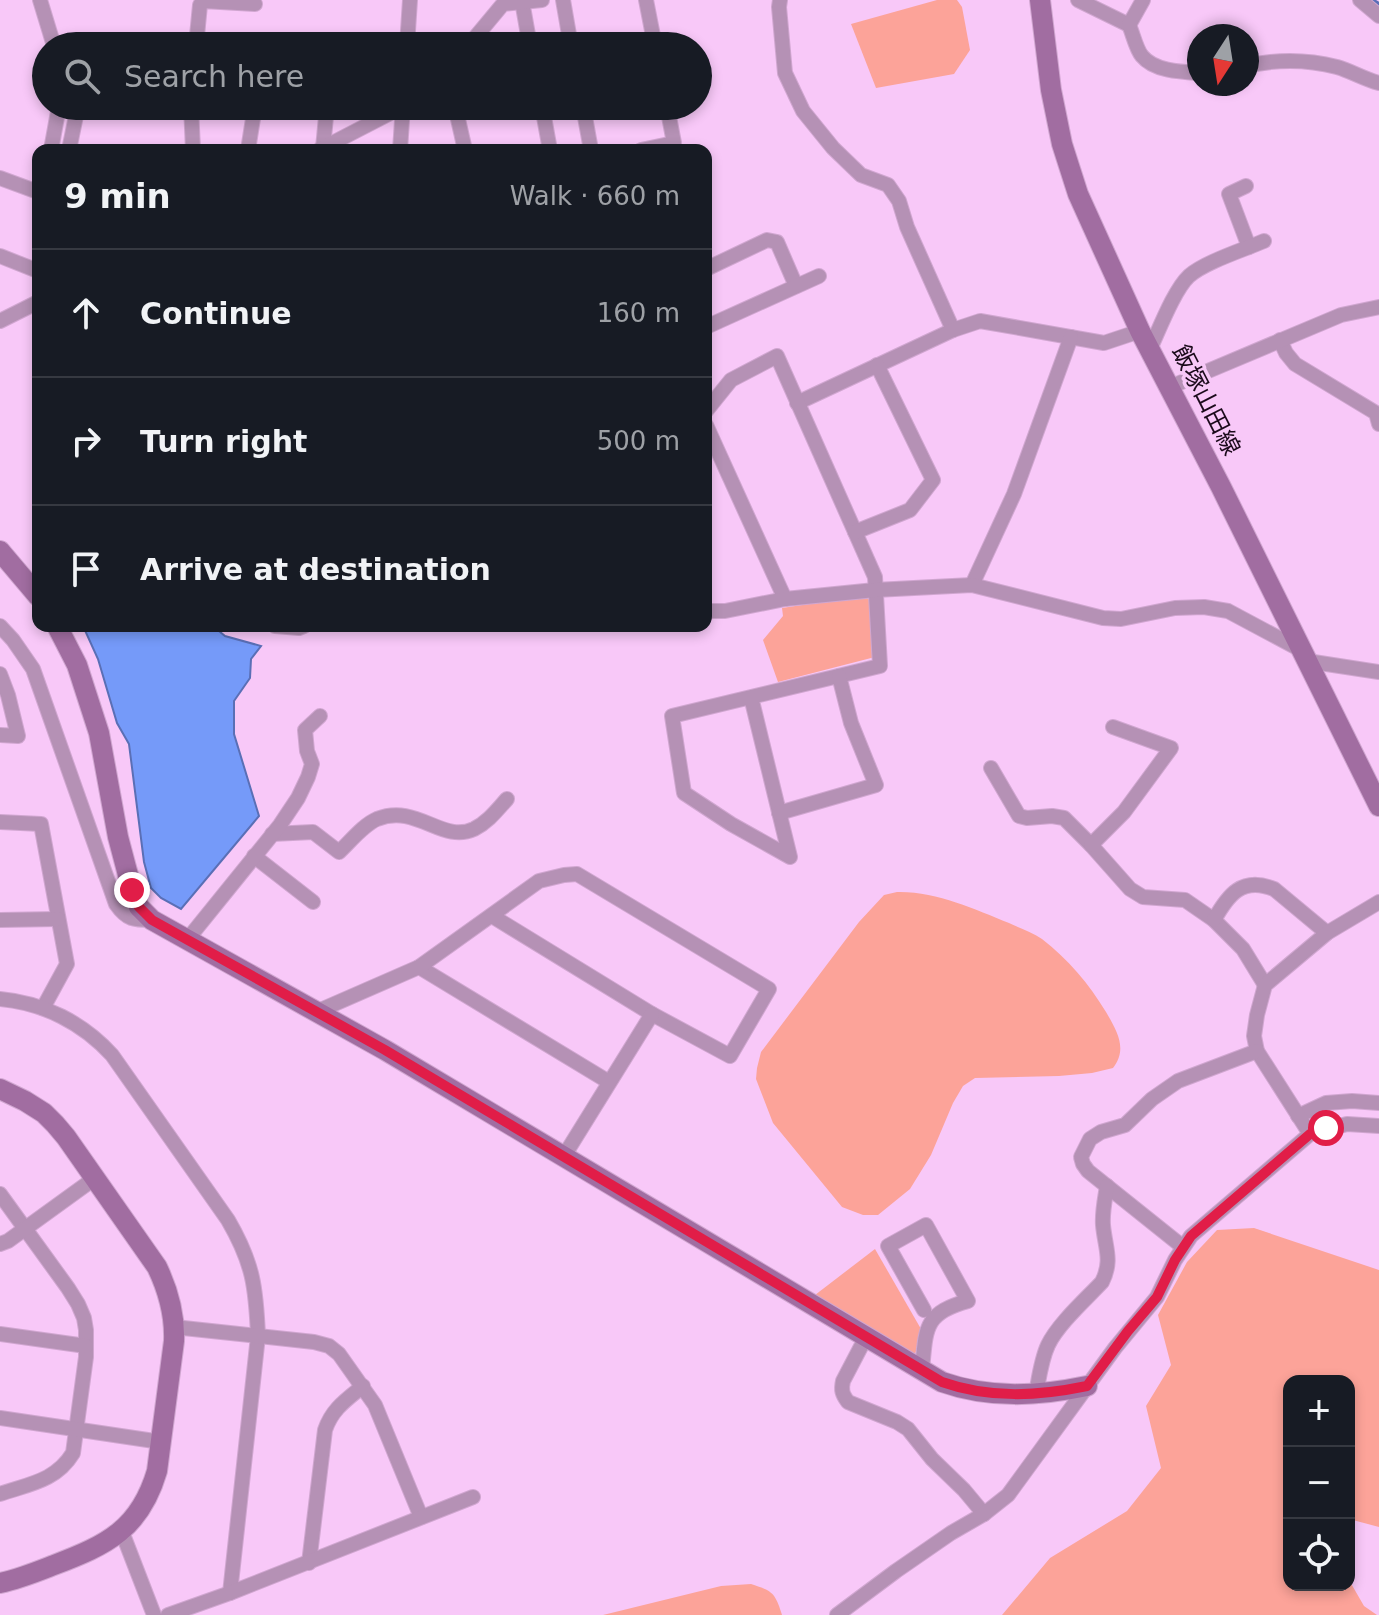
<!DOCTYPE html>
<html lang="en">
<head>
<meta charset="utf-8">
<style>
  body { margin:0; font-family:"DejaVu Sans","Noto Sans JP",sans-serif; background:#20242c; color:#f1f3f6 }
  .controls { position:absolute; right:24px; bottom:24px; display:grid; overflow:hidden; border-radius:16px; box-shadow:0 4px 12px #0003 }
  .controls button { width:72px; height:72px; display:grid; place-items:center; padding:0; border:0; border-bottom:2px solid #363941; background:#171b24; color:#f1f3f6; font:40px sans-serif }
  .compass { position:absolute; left:1187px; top:24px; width:72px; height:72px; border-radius:50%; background:#171b24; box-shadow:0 4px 12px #0003; rotate:192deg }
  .stop { position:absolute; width:24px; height:24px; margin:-18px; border:6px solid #e11d48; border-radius:50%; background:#fff }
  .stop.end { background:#e11d48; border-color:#fff; box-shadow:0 2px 8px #0008 }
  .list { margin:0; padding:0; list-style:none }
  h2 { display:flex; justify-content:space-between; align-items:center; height:104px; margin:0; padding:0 32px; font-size:34px }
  h2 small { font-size:26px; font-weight:400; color:#9ea1a6 }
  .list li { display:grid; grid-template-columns:52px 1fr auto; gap:24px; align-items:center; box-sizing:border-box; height:128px; padding:0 32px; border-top:2px solid #363941 }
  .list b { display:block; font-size:30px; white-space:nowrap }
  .list em { font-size:26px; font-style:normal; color:#9ea1a6 }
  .icon { flex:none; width:44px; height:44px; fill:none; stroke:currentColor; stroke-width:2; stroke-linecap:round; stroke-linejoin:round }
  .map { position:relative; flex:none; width:1379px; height:1615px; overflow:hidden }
  .search { position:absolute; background:#171b24; box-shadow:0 4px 12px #0003; left:32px; top:32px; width:680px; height:88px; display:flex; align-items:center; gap:20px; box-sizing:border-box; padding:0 28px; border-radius:44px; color:#9ea1a6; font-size:30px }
  .panel { position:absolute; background:#171b24; box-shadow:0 4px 12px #0003; left:32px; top:144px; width:680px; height:488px; border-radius:16px }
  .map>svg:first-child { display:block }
  .green { fill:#fca399 }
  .water { fill:#759af9; stroke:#5a6fb6; stroke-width:2 }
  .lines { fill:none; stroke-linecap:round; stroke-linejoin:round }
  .stream { stroke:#5a6fb6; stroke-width:4 }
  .street-casing { stroke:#d0a6d0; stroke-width:16 }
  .secondary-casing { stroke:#d0a6d0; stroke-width:22 }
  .street { stroke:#b591b5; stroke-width:14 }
  .secondary { stroke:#a16da1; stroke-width:20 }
  .route { stroke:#e11d48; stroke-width:10 }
  .labels { text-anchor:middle; stroke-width:7; stroke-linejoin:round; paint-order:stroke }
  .street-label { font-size:24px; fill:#1b0a1b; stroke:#f8c8f8 }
</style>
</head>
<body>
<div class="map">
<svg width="1379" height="1615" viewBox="0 0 1379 1615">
  <rect width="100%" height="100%" fill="#f8c8f8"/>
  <g class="green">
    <polygon points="937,0 957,0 962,7 970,50 954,74 876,88 851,24"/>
    <polygon points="863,596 872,601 875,657 778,682 763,640 783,616 782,608"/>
    <path d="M897,892c39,-1 77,17 112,31 10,5 23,9 33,16 26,20 47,45 64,73 11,19 22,37 7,56l-21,5 -33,3 -84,2 -12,8 -10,17 -22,52 -21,34 -32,26h-15l-21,-8 -69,-84 -17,-44 1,-11 4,-16 98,-130 25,-27z"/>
    <polygon points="1254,1228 1379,1270 1379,1527 1349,1519 1349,1381 1289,1381 1289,1585 1349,1585 1349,1580 1364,1606 1377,1615 1002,1615 1050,1558 1127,1511 1161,1468 1146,1406 1171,1365 1158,1315 1187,1262 1217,1230"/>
    <polygon points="875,1249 921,1329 915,1355 815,1295"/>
    <path d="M751,1584c22,7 24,9 31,31h-179l118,-29z"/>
  </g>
  <polygon class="water" points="83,626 213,626 225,636 261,646 251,659 250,678 234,701 234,734 259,816 181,909 161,898 151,888 144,862 129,744 117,723 98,659"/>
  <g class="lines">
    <polyline class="stream" points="1372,0 1379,4"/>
    <g class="street-casing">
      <g id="street">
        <polyline points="40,0 54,46"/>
        <polyline points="563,0 571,46"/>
        <polyline points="646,0 655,46"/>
        <polyline points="780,0 779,7 785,73 803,111 833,148 861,175 888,185 899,201 907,227 953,330"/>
        <path d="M1078,0l51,25c4,9 7,24 13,31 12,15 39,16 57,17"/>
        <polyline points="1360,0 1379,16"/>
        <polyline points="522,1 530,46"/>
        <polyline points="1129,25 1143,0"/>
        <polyline points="196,46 200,5 203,1 255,4"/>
        <polyline points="407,46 410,0"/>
        <polyline points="468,46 503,4 542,0"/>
        <path d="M1247,66c30,-7 59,-7 90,1 14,4 27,12 42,16"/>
        <polyline points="191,106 193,150"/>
        <polyline points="455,106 465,150"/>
        <polyline points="542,106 550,150"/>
        <polyline points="583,106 591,150"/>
        <polyline points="323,148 327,106"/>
        <polyline points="51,150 59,106"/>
        <polyline points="69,150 78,106"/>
        <polyline points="248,150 255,106"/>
        <polyline points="319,150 404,106"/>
        <polyline points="400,150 403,106"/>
        <polyline points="641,150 674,143 667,106"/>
        <polyline points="0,178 38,192"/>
        <polyline points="1246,186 1229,194 1249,247"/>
        <polyline points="0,256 38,271"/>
        <polyline points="706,269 767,240 777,242 796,286"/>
        <polyline points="0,321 38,302"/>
        <polyline points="706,327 819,276"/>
        <polyline points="1280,340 1286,353 1295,364 1376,413 1379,424"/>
        <path d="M1150,349c9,-19 24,-59 39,-73 16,-14 54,-26 75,-35"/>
        <polyline points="1170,387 1341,315 1379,307"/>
        <polyline points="797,403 953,330 980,321 1104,343 1140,331"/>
        <polyline points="706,411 731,380 777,356 875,577 880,666 672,716 684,793 731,824 790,857 751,697"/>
        <polyline points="706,425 785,599"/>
        <polyline points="855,532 910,510 933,480 877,365"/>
        <polyline points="972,585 1014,494 1071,337"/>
        <polyline points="706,611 725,611 785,599 875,590 972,585 1103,618 1121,619 1175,608 1204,607 1228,611 1301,650"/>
        <path d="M0,626l13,14 20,29 83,235c11,16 18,16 36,16"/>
        <polyline points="275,626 299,628 304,626"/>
        <polyline points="1307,661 1379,672"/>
        <polyline points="0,674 8,695 18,736 0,735"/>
        <polyline points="991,768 1019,816 1027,818 1052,816 1064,818 1091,845 1130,889 1143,897 1185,900 1214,920 1243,949 1265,985"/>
        <polyline points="779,813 876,785 851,723 839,676"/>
        <polyline points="0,822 41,824 67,964 43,1008"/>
        <path d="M272,834l41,-2 26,20c11,-10 24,-27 38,-33 40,-16 65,25 97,10 14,-7 23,-19 33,-30"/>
        <polyline points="1091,845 1124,812 1171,748 1113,727"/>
        <polyline points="254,856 313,902"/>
        <polyline points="0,920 58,919"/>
        <path d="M1214,920c14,-25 28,-44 60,-31l53,44"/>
        <polyline points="187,940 280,825 298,798 308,777 312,764 307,751 305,730 320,716"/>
        <polyline points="419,967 609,1082"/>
        <path d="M0,999c44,4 83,24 112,56l116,165c25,43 28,67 30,116l-28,257"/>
        <polyline points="316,1012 419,967 539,881 564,875 577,874 769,989 730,1056 652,1014 492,916"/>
        <polyline points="1298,1116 1326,1103 1352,1101 1379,1103"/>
        <polyline points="1310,1134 1257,1051 1254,1036 1257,1015 1265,985 1327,933 1379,902"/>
        <polyline points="564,1156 652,1014"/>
        <path d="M0,1194l68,94 10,16 6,14 2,12v27l-13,96c-17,28 -44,31 -73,41"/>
        <polyline points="0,1244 8,1241 95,1178"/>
        <polyline points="1183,1247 1088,1171 1083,1164 1081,1157 1090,1139 1101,1132 1125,1125 1152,1099 1178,1081 1257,1051"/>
        <polyline points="174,1327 314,1342 329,1346 339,1354 375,1405 421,1517"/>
        <polyline points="0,1334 86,1346"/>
        <path d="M866,1337l-23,44c-2,9 -1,13 5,21l49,20 11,7 24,30 32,31 20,24"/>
        <path d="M922,1370c4,-42 2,-57 46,-69l-42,-76 -38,21 36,64"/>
        <path d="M1036,1394c3,-16 5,-34 12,-49 10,-21 38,-46 54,-63 11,-22 3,-34 1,-57 -1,-13 2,-26 4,-39"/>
        <polyline points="0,1418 161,1442"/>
        <polyline points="122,1532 154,1615"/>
        <path d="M309,1563l16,-133c7,-21 21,-30 38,-44"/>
        <polyline points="168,1615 230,1593 473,1497"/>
        <polyline points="837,1615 896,1571 951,1533 984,1514 1008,1495 1115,1348 1157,1297 1175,1260 1191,1236 1310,1134 1347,1124 1379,1126"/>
      </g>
    </g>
    <g class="secondary-casing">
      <g id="secondary">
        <polyline points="1040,0 1051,90 1062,144 1078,194 1140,331 1221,487 1379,806"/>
        <polyline points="0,551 38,596"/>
        <path d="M57,626l20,39 22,68 19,104 14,53 7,17 13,13 233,130 557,332c48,17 97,14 145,4"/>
        <path d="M0,1089l25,12 19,12 11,11 11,13 91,130c11,23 18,48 17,74l-17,130c-17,58 -50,74 -103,94 -18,7 -35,14 -54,18"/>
      </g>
    </g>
    <use href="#street" class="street"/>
    <use href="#secondary" class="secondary"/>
  </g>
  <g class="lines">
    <path class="route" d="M132,890l7,17 13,13 233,130 557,332c48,17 97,14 145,4l41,-55 29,-34 18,-37 16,-24 119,-102 16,-6"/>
  </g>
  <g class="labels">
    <g class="street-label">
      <text transform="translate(1206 400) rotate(63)" y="8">飯塚山田線</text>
    </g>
  </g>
</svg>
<div class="controls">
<button>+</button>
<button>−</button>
<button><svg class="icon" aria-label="locate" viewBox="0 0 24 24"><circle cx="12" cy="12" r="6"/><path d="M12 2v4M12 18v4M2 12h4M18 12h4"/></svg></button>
</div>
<svg class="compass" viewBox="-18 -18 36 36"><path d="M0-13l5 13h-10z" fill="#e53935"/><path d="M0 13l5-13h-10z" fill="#9ea1a6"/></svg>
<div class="stop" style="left:1326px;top:1128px"></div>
<div class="stop end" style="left:132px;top:890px"></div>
<div class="search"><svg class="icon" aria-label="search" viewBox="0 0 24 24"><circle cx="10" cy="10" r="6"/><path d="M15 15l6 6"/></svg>Search here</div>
<section class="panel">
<h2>9 min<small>Walk · 660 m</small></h2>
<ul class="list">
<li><svg class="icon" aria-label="ahead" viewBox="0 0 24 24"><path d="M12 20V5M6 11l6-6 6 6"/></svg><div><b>Continue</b></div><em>160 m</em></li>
<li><svg class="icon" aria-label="right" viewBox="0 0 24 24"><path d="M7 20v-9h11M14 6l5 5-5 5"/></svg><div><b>Turn right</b></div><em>500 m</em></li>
<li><svg class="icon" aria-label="arrive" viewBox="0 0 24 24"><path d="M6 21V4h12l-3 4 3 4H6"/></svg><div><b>Arrive at destination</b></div></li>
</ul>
</section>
</div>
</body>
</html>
